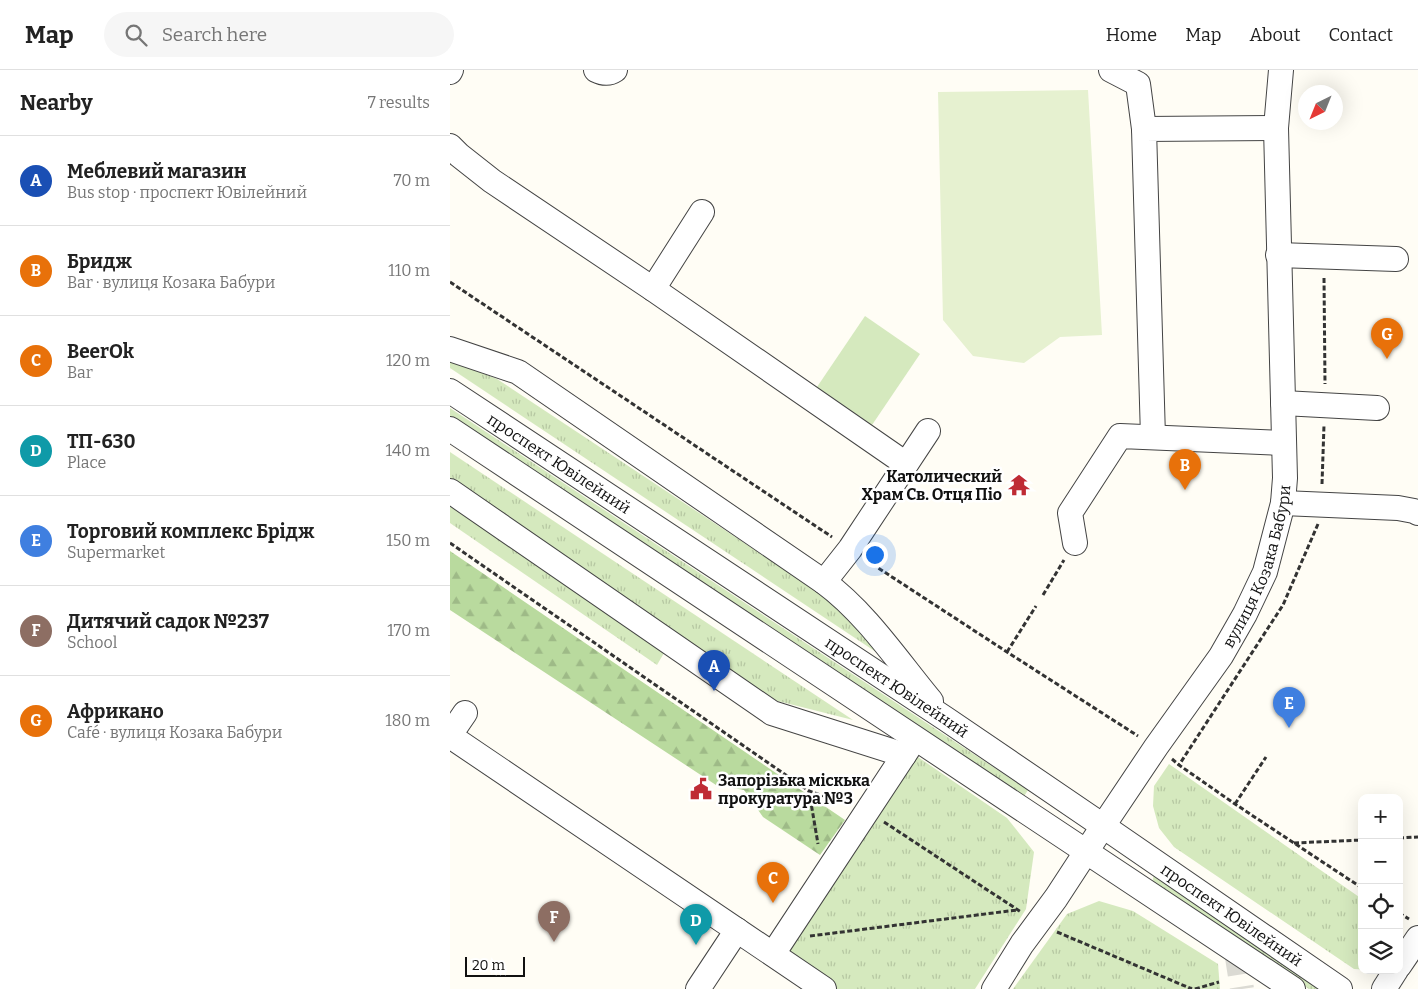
<!DOCTYPE html>
<html lang="en">
<head>
<meta charset="utf-8">
<style>
  body { margin:0; font-family:Bitter,serif; background:#f6f6f6; color:#222 }
  .controls { position:absolute; right:15px; bottom:15px; display:grid; overflow:hidden; border-radius:10px; box-shadow:0 5px 20px #0002 }
  .controls button { width:45px; height:45px; display:grid; place-items:center; padding:0; border:0; border-bottom:1px solid #e0e0e0; background:#fff; color:#222; font:25px sans-serif }
  .compass { position:absolute; left:848px; top:15px; width:45px; height:45px; border-radius:50%; background:#fff; box-shadow:0 5px 20px #0002; rotate:223deg }
  .scale { position:absolute; left:15px; bottom:12px; width:60px; box-sizing:border-box; padding-left:5px; border:2px solid #111; border-top:0; font-size:14px; line-height:18px; white-space:nowrap; color:#111; -webkit-text-stroke:4px #fff; paint-order:stroke }
  .you { position:absolute; left:424px; top:484px; width:18px; height:18px; margin:-12px; border:4px solid #fff; border-radius:50%; background:#1a73e8; box-shadow:0 0 0 8px #1a73e833 }
  .badge { display:grid; place-items:center; width:32px; height:32px; border-radius:50%; background:#db2777; color:#fff; font-size:16px; font-weight:700 }
  .pin { position:absolute; translate:-50% -41px; filter:drop-shadow(0 1px 2px #0008) }
  .pin::after { content:''; position:absolute; top:26px; width:18px; height:15px; background:inherit; clip-path:polygon(0 0,100% 0,50% 100%) }
  .list { margin:0; padding:0; list-style:none }
  h2 { display:flex; justify-content:space-between; align-items:center; height:65px; margin:0; padding:0 20px; font-size:21px }
  h2 small { font-size:16px; font-weight:400; color:#767676 }
  .list li { display:grid; grid-template-columns:32px 1fr auto; gap:15px; align-items:center; box-sizing:border-box; height:90px; padding:0 20px; border-top:1px solid #e0e0e0 }
  .list b { display:block; font-size:19px; white-space:nowrap }
  .list p { margin:0; font-size:16px; white-space:nowrap; color:#767676 }
  .list em { font-size:16px; font-style:normal; color:#767676 }
  .icon { flex:none; width:28px; height:28px; fill:none; stroke:currentColor; stroke-width:2; stroke-linecap:round; stroke-linejoin:round }
  .map { position:relative; flex:none; width:968px; height:919px; overflow:hidden }
  header { display:flex; align-items:center; gap:30px; box-sizing:border-box; height:70px; padding:0 25px; background:#fff; border-bottom:1px solid #e0e0e0 }
  header strong { font-size:24px }
  nav { display:flex; gap:28px; margin-inline-start:auto; font-size:18px }
  .search { width:350px; height:45px; background:#f6f6f6; display:flex; align-items:center; gap:12px; box-sizing:border-box; padding:0 18px; border-radius:28px; color:#767676; font-size:19px }
  main { display:flex }
  aside { flex:1; background:#fff }
  .map>svg:first-child { display:block }
  .grass { fill:url(#grass-tufts) }
  .forest { fill:url(#forest-firs) }
  .park { fill:#d5e9be }
  .pitch { fill:#e6f1d0 }
  .lines { fill:none; stroke-linecap:round; stroke-linejoin:round }
  .minor-tunnel { stroke:#dbdad3; stroke-width:24; stroke-dasharray:24 12; stroke-linecap:butt }
  .minor-casing { stroke:#444; stroke-width:26 }
  .path { stroke:#333; stroke-width:3; stroke-dasharray:5 2.5; stroke-linecap:butt }
  .minor { stroke:#fff; stroke-width:24 }
  .labels { text-anchor:middle; stroke-width:5; stroke-linejoin:round; paint-order:stroke }
  .street-label { font-size:16px; fill:#111; stroke:#fff }
  .poi-label { font-size:16px; font-weight:bold; fill:#111; stroke:#fff; text-anchor:end }
</style>
</head>
<body>
<header>
<strong>Map</strong>
<div class="search"><svg class="icon" aria-label="search" viewBox="0 0 24 24"><circle cx="10" cy="10" r="6"/><path d="M15 15l6 6"/></svg>Search here</div>
<nav><a>Home</a><a>Map</a><a>About</a><a>Contact</a></nav>
</header>
<main>
<aside>
<h2>Nearby<small>7 results</small></h2>
<ul class="list">
<li><span class="badge" style="background:#1a4fb4">A</span><div><b>Меблевий магазин</b><p>Bus stop · проспект Ювілейний</p></div><em>70 m</em></li>
<li><span class="badge" style="background:#e8710a">B</span><div><b>Бридж</b><p>Bar · вулиця Козака Бабури</p></div><em>110 m</em></li>
<li><span class="badge" style="background:#e8710a">C</span><div><b>BeerOk</b><p>Bar</p></div><em>120 m</em></li>
<li><span class="badge" style="background:#0f9aa8">D</span><div><b>ТП-630</b><p>Place</p></div><em>140 m</em></li>
<li><span class="badge" style="background:#3f7fe0">E</span><div><b>Торговий комплекс Брідж</b><p>Supermarket</p></div><em>150 m</em></li>
<li><span class="badge" style="background:#8d6e63">F</span><div><b>Дитячий садок №237</b><p>School</p></div><em>170 m</em></li>
<li><span class="badge" style="background:#e8710a">G</span><div><b>Африкано</b><p>Café · вулиця Козака Бабури</p></div><em>180 m</em></li>
</ul>
</aside>
<div class="map">
<svg width="968" height="919" viewBox="0 0 968 919">
  <defs>
    <pattern id="grass-tufts" width="24" height="20" patternUnits="userSpaceOnUse" patternTransform="scale(1.25)"><rect width="24" height="20" fill="#d5e9be"/><path d="M3 7l-1-3M5 7V3M7 7l1-3M15 17l-1-3M17 17v-4M19 17l1-3" fill="none" stroke="#b6c7a2"/></pattern>
    <pattern id="forest-firs" width="22" height="20" patternUnits="userSpaceOnUse" patternTransform="scale(1.25)"><rect width="22" height="20" fill="#b9da9e"/><path d="M5 1l3.5 6h-7zM16 11l3.5 6h-7z" fill="#9eba87"/></pattern>
  </defs>
  <rect width="100%" height="100%" fill="#fffdf5"/>
  <g class="grass">
    <polygon points="0,290 47,309 373,525 435,588 0,298"/>
    <polygon points="0,338 578,720 573,728 0,347"/>
    <polygon points="0,382 403,650 320,629 0,411"/>
    <polygon points="0,434 214,583 207,595 0,453"/>
    <polygon points="465,685 557,748 584,782 576,839 525,919 385,919 327,879"/>
    <polygon points="719,694 912,829 912,900 920,900 904,899 724,777 709,758 703,736 704,716"/>
    <path d="M704,805l175,114h-20l-143,-94c-6,-6 -16,-10 -12,-20z"/>
    <polygon points="649,831 683,841 768,894 770,919 563,919 617,844"/>
  </g>
  <polygon class="forest" points="0,481 395,750 370,785 313,747 294,720 266,715 0,540"/>
  <polygon class="park" points="415,246 470,284 422,355 367,317"/>
  <polygon class="pitch" points="638,20 652,265 610,267 574,293 523,286 493,250 488,22"/>
  <g class="lines">
    <polyline class="minor-tunnel" points="786,881 792,919"/>
    <g class="minor-casing">
      <g id="minor">
        <path d="M146,0c6,3 13,4 19,0"/>
        <polyline points="661,0 688,14 694,59"/>
        <polyline points="0,2 1,0"/>
        <polyline points="0,76 9,85 42,111 203,219 456,394"/>
        <polyline points="828,185 946,189"/>
        <polyline points="203,219 252,142"/>
        <path d="M0,279l68,23 306,210c42,31 73,78 107,119"/>
        <path id="s1" d="M0,321l496,328 157,107 237,163"/>
        <polyline points="833,333 927,338"/>
        <polyline points="0,359 843,919"/>
        <polyline points="703,367 694,59 826,58"/>
        <polyline points="0,421 322,643 454,685"/>
        <polyline points="833,433 948,438 964,441 968,443"/>
        <polyline points="625,473 620,443 670,366 834,373"/>
        <polyline points="374,512 400,479 478,361"/>
        <polyline points="0,665 15,643"/>
        <polyline points="0,666 374,919"/>
        <polyline points="323,884 462,673"/>
        <polyline points="949,896 968,868"/>
        <polyline points="248,919 287,860"/>
        <path id="s2" d="M544,919l28,-45 34,-46 47,-72 53,-79 65,-91 24,-42 20,-42 18,-69 2,-25 -9,-350 5,-58"/>
        <polyline points="934,919 946,900"/>
      </g>
    </g>
    <g class="path">
      <polyline points="874,208 875,314"/>
      <polyline points="0,212 382,467"/>
      <polyline points="872,414 874,355"/>
      <polyline points="868,454 833,535 729,695 785,734 912,818"/>
      <polyline points="0,473 359,721 397,734"/>
      <polyline points="416,490 557,582 688,666"/>
      <polyline points="593,525 614,490"/>
      <polyline points="557,582 586,536"/>
      <polyline points="722,689 729,695"/>
      <polyline points="359,721 368,774"/>
      <polyline points="785,734 816,687"/>
      <polyline points="434,752 571,842"/>
      <polyline points="949,768 968,767"/>
      <polyline points="844,773 912,770"/>
      <polyline points="949,843 959,849"/>
      <polyline points="607,862 742,919"/>
      <polyline points="360,866 567,840"/>
      <polyline points="745,919 769,912"/>
    </g>
    <use href="#minor" class="minor"/>
  </g>
  <defs>
    <g id="temple-bare" transform="scale(1.725)"><path d="M0-6L5-2H3V0L6.5 2.5H4V6H1.5V3h-3V6H-4V2.5H-6.5L-3 0V-2H-5Z" fill="#bf2b34" stroke="#fff" stroke-width="2.5" paint-order="stroke"/></g>
    <g id="civic-bare" transform="scale(1.725)"><path d="M-.6-6.5H3V-4.5H.6V-3L4-1V1h2V6H-6V1h2V-1L-.6-3ZM-1.2 2.5V6h2.4V2.5Z" fill="#bf2b34" stroke="#fff" stroke-width="2.5" paint-order="stroke"/></g>
  </defs>
  <g fill-rule="evenodd">
    <use href="#temple-bare" x="569" y="415"/>
    <use href="#civic-bare" x="251" y="719"/>
  </g>
  <g class="labels">
    <g class="street-label">
      <text dy="6" stroke="none"><textPath href="#s1" startOffset="131">проспект Ювілейний</textPath></text>
      <text dy="6" stroke="none"><textPath href="#s2" startOffset="501">вулиця Козака Бабури</textPath></text>
      <text dy="6" stroke="none"><textPath href="#s1" startOffset="536">проспект Ювілейний</textPath></text>
      <text dy="6" stroke="none"><textPath href="#s1" startOffset="941">проспект Ювілейний</textPath></text>
    </g>
    <g class="poi-label">
      <text x="552" y="412">Католический<tspan x="552" dy="18">Храм Св. Отця Піо</tspan></text>
      <text x="268" y="716" text-anchor="start">Запорізька міскька<tspan x="268" dy="18">прокуратура №3</tspan></text>
    </g>
  </g>
</svg>
<div class="controls">
<button>+</button>
<button>−</button>
<button><svg class="icon" aria-label="locate" viewBox="0 0 24 24"><circle cx="12" cy="12" r="6"/><path d="M12 2v4M12 18v4M2 12h4M18 12h4"/></svg></button>
<button><svg class="icon" aria-label="layers" viewBox="0 0 24 24"><path d="M12 4l9 5-9 5-9-5zM3 14l9 5 9-5"/></svg></button>
</div>
<svg class="compass" viewBox="-18 -18 36 36"><path d="M0-13l5 13h-10z" fill="#e53935"/><path d="M0 13l5-13h-10z" fill="#767676"/></svg>
<div class="scale">20 m</div>
<div class="you"></div>
<div class="pin badge" style="left:264px;top:621px;background:#1a4fb4">A</div>
<div class="pin badge" style="left:735px;top:420px;background:#e8710a">B</div>
<div class="pin badge" style="left:323px;top:833px;background:#e8710a">C</div>
<div class="pin badge" style="left:246px;top:875px;background:#0f9aa8">D</div>
<div class="pin badge" style="left:839px;top:658px;background:#3f7fe0">E</div>
<div class="pin badge" style="left:104px;top:872px;background:#8d6e63">F</div>
<div class="pin badge" style="left:937px;top:289px;background:#e8710a">G</div>
</div>
</main>
</body>
</html>
